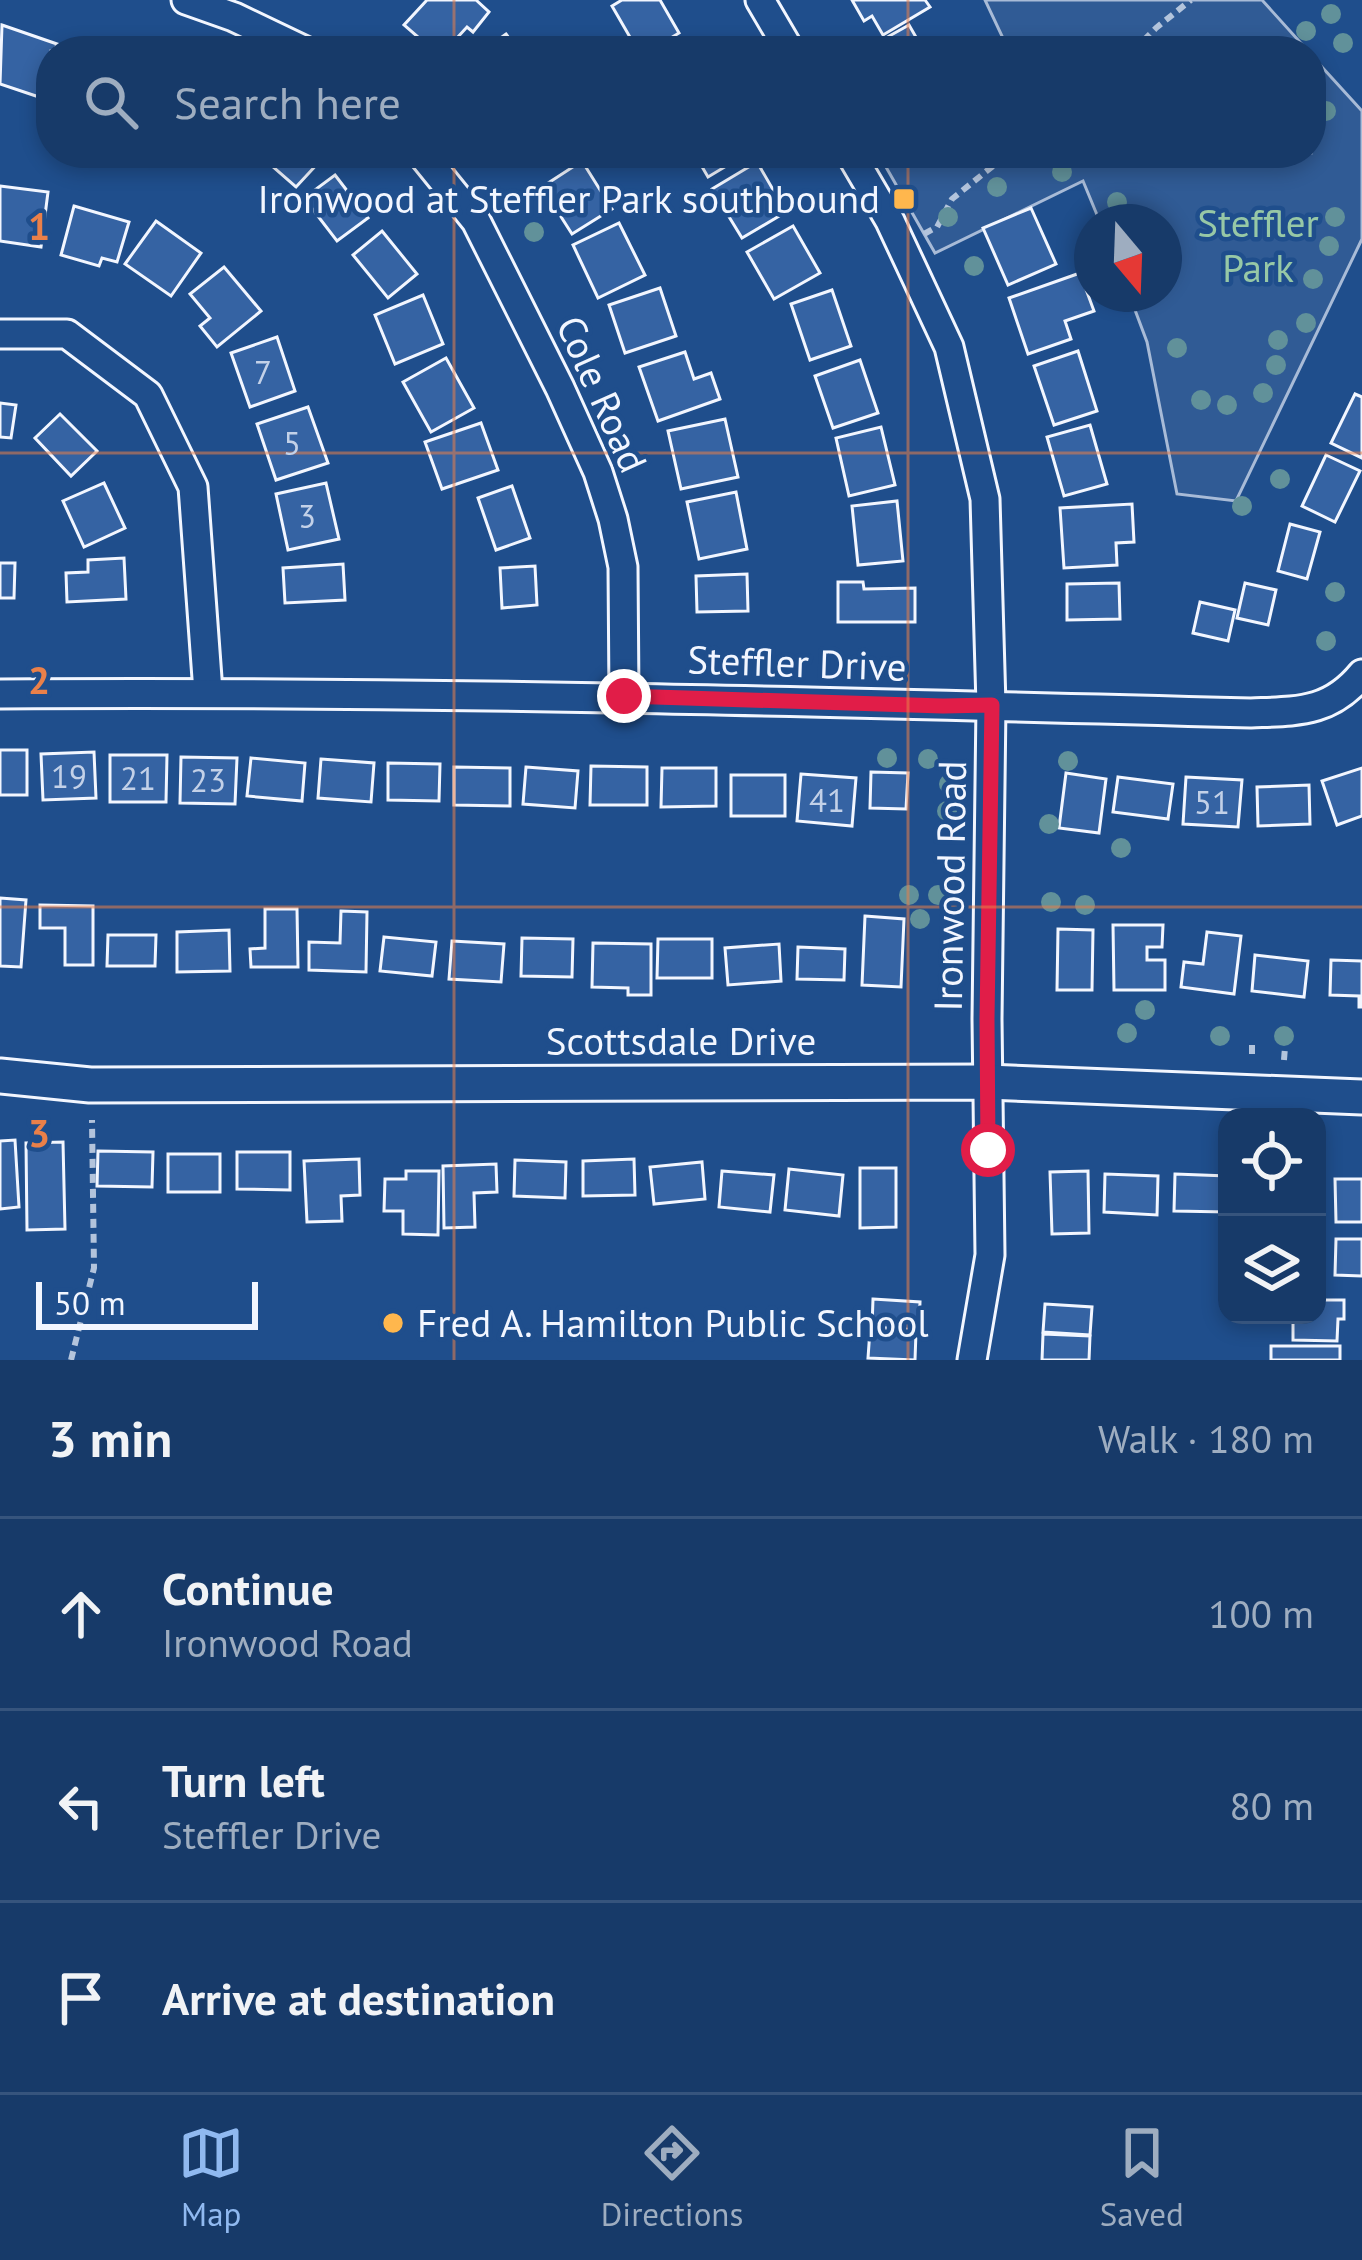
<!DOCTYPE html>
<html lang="en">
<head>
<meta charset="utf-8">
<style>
  body { margin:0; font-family:"PT Sans",sans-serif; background:#20416f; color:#f1f3f6 }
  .controls { position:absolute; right:36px; bottom:36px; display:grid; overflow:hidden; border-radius:24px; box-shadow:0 6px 18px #0003 }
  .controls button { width:108px; height:108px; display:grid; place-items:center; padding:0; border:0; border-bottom:3px solid #36547d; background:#173a69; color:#f1f3f6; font:60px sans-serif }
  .compass { position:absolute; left:1074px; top:204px; width:108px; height:108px; border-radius:50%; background:#173a69; box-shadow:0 6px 18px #0003; rotate:161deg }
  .scale { position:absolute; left:36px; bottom:30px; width:222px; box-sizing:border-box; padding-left:12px; border:6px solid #f2f6ff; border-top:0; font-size:33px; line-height:42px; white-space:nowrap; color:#f2f6ff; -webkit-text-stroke:9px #1f4e8c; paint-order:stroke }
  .stop { position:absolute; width:36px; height:36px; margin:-27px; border:9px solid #e11d48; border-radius:50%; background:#fff }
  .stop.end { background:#e11d48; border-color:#fff; box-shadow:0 3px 12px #0008 }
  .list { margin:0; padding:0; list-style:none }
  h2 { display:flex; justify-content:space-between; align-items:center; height:156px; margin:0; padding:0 48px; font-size:51px }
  h2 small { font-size:39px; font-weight:400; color:#9eadc0 }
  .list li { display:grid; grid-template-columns:78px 1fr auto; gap:36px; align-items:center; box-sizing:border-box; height:192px; padding:0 48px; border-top:3px solid #36547d }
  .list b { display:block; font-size:45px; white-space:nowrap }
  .list p { margin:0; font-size:39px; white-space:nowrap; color:#9eadc0 }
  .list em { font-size:39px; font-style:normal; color:#9eadc0 }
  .icon { flex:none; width:66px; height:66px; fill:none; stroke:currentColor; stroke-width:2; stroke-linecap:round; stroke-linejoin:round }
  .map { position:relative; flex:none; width:1362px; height:1360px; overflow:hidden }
  .search { position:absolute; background:#173a69; box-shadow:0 6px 18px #0003; left:36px; right:36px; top:36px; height:132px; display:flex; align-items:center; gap:30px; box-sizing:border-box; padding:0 42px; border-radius:48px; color:#9eadc0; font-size:45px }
  .sheet { height:732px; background:#173a69 }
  nav { display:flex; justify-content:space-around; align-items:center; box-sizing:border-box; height:168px; border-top:3px solid #36547d; background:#173a69; font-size:33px; color:#9eadc0 }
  nav a { display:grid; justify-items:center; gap:6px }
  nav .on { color:#90b9f0 }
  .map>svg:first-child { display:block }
  .green { fill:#305b95; stroke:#a8bbd7; stroke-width:3 }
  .building { fill:#3563a3; stroke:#f2f6ff; stroke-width:3 }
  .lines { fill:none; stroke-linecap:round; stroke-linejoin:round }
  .minor-casing { stroke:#f2f6ff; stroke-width:33 }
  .tertiary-casing { stroke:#f2f6ff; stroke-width:39 }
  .path { stroke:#b3c4dc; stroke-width:6; stroke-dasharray:9 6; stroke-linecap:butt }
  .minor { stroke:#1f4e8c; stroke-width:27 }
  .tertiary { stroke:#1f4e8c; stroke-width:33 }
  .tree { fill:#61919a }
  .route { stroke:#e11d48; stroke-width:15 }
  .grid { fill:none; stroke:#ea8049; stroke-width:3; stroke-opacity:0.55 }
  .poi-dot { fill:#ffb74d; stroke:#1f4e8c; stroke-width:4.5 }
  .labels { text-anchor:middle; stroke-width:9; stroke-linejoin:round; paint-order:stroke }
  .number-label { font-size:33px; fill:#c3d1e8 }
  .poi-label { font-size:39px; fill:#f2f6ff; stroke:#1f4e8c; text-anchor:end }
  .park-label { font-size:39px; fill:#97c8a6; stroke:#1f4e8c }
  .street-label { font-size:39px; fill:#f2f6ff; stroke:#1f4e8c }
  .grid-label { font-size:39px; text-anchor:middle; font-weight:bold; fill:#ea8049; stroke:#1f4e8c; stroke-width:9; stroke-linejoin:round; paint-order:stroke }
</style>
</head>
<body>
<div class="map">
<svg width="1362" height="1360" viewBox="0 0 1362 1360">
  <rect width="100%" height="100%" fill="#1f4e8c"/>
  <g class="green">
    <polygon points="985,0 1262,0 1308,51 1009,51"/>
    <polygon points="1311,55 1362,111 1362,239 1236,501 1177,494 1147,342 1129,294 1164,294 1164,222 1100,222 1083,181 935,253 878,153 1311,153"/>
  </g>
  <g class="building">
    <polygon points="427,0 476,0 489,12 473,32 467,27 445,51 434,51 404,25"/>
    <polygon points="622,0 660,0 679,33 649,51 638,51 612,6"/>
    <polygon points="852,0 925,0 930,7 883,35 872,16 864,21"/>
    <polygon points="2,25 57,44 54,51 51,51 51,61 39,97 0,84"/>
    <polygon points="909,25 924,51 879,51 875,44"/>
    <polygon points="506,34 519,51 482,51"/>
    <polygon points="257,153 312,153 320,161 296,187"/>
    <polygon points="694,153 748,153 708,177"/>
    <polygon points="582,161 612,209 572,234 542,187"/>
    <polygon points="757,162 786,212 742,238 712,189"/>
    <polygon points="335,175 368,218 337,241 304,198"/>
    <polygon points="0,186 48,192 41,247 0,241"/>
    <polygon points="74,206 129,222 117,262 102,258 99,266 61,255"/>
    <polygon points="1031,208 1056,264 1008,285 983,228"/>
    <polygon points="156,221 201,253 171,296 125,264"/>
    <polygon points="619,223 645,275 598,298 573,245"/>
    <polygon points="793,226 820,273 774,299 747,252"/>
    <polygon points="382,231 417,274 388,298 353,255"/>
    <polygon points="224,267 261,311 217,347 200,326 210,318 190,294"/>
    <polygon points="1080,273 1094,311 1065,321 1071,339 1028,354 1009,298"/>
    <polygon points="660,288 676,336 625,353 609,305"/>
    <polygon points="832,290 851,346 810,360 791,304"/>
    <polygon points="423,295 443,344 395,364 375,315"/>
    <polygon points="277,337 295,391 250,407 231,353"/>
    <polygon points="1078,351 1097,411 1054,425 1034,366"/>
    <polygon points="685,352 694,379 711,373 720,399 658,421 639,367"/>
    <polygon points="446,358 474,408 431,432 403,382"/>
    <polygon points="860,360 878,413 833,428 815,376"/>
    <polygon points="1355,394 1362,397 1362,458 1331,443"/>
    <polygon points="0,403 16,405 11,438 0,437"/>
    <polygon points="308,407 328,463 276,480 257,424"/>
    <polygon points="60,414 97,451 71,476 35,438"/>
    <polygon points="725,419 738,477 681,489 668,431"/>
    <polygon points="481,423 498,470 442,489 425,442"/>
    <polygon points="1090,425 1107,484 1064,496 1047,437"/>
    <polygon points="881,427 895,485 849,496 836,438"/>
    <polygon points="1326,455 1360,471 1335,522 1302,506"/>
    <polygon points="104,483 125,528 84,547 63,501"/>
    <polygon points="326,483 339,539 288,550 276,494"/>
    <polygon points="512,486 530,538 496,550 478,498"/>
    <polygon points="736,492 747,549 699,559 687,502"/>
    <polygon points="897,501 903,561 858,565 852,506"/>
    <polygon points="1132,504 1134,542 1116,543 1117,565 1064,568 1060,508"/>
    <polygon points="1290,524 1320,532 1307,579 1278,571"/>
    <polygon points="124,558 126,599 67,602 66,573 88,572 88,560"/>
    <polygon points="0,563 15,563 14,598 0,598"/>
    <polygon points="343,564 345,600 285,603 283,568"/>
    <polygon points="535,566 537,605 502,608 500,568"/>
    <polygon points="747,574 748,611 697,612 696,576"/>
    <polygon points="838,582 863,582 864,589 915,588 915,622 838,622"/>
    <polygon points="1119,583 1120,619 1067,620 1067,584"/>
    <polygon points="1245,583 1276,590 1268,625 1237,618"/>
    <polygon points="1200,602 1235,610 1228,641 1193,633"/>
    <rect x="0" y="750" width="27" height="45"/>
    <polygon points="94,752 96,798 43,800 41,754"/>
    <polygon points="110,755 167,755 166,802 110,802"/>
    <polygon points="181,757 237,758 235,804 180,803"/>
    <polygon points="251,758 305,763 302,801 247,796"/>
    <polygon points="321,759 374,763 371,802 318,798"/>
    <polygon points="388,763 440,764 439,801 388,800"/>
    <polygon points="591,766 647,767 647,805 590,805"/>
    <polygon points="454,767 510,768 510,806 454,805"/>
    <polygon points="526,767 578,771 575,808 523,804"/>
    <polygon points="662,768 716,768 716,806 661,807"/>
    <polygon points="1362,768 1362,816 1337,825 1322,781"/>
    <polygon points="871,772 908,773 906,809 870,808"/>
    <polygon points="1066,773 1106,779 1099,833 1059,828"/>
    <polygon points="801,774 856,778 852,826 797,821"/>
    <rect x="731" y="775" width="54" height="41"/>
    <polygon points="1118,777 1173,784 1168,819 1113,812"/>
    <polygon points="1186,777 1242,780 1238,827 1183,824"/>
    <polygon points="1309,785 1310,824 1258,826 1257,787"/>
    <polygon points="0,898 26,900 21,967 0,966"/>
    <polygon points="40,905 93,906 93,965 65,965 65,928 40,928"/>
    <polygon points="265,909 297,909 298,967 251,967 250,949 265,948"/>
    <polygon points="341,911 367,912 366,972 309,970 309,942 340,943"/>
    <polygon points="865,916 904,919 901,987 862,985"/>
    <polygon points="1113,925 1163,925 1162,947 1147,947 1147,960 1165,960 1165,990 1114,990"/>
    <polygon points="1058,929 1093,930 1092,990 1057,990"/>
    <polygon points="229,930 230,971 177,972 177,932"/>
    <polygon points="1207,932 1241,936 1234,994 1181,987 1184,962 1203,964"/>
    <polygon points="108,935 156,935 155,966 107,966"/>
    <polygon points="384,937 436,942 432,976 380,971"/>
    <polygon points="522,938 573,939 572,977 521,976"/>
    <polygon points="658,939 712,939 712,978 657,978"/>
    <polygon points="452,941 504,944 501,982 449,979"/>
    <polygon points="593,943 651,944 651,995 628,995 628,988 592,987"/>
    <polygon points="779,944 781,981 728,985 725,948"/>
    <polygon points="798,947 845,949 844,980 797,979"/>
    <polygon points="1255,955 1308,961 1304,997 1252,991"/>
    <polygon points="1331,960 1362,961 1362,1007 1359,1007 1359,996 1330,995"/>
    <polygon points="15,1140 19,1207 0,1209 0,1141"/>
    <polygon points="63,1142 65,1229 27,1230 26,1143"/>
    <polygon points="98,1151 153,1152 152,1187 97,1186"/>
    <polygon points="237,1152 290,1152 290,1190 237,1189"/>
    <rect x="168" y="1154" width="52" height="38"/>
    <polygon points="359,1159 360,1195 341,1196 342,1221 307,1222 304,1161"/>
    <polygon points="634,1159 635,1195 583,1196 583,1161"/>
    <polygon points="515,1160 566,1162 565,1198 514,1196"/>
    <polygon points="702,1162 705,1199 654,1204 650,1167"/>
    <polygon points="496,1164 497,1192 474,1193 475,1227 444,1228 443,1166"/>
    <polygon points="860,1168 896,1168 896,1227 860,1228"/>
    <polygon points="789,1169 843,1175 839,1216 785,1210"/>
    <polygon points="406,1171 439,1171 438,1235 403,1234 403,1211 384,1211 385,1179 406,1179"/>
    <polygon points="722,1171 774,1175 770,1212 719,1207"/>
    <polygon points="1088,1171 1089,1233 1052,1234 1050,1172"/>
    <polygon points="1105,1174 1158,1176 1157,1215 1104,1212"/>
    <polygon points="1175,1174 1227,1176 1227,1212 1174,1211"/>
    <polygon points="1335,1179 1362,1179 1362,1222 1336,1222"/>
    <polygon points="1336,1239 1362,1239 1362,1276 1335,1275"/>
    <polygon points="873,1299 920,1302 919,1330 872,1327"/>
    <polygon points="1317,1300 1344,1300 1344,1319 1338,1319 1337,1341 1293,1340 1293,1315 1317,1315"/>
    <polygon points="1045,1304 1092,1307 1090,1335 1043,1332"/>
    <polygon points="870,1330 916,1332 915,1360 868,1358"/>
    <polygon points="1043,1334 1090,1336 1089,1360 1042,1360"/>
    <rect x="1271" y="1346" width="69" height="14"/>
  </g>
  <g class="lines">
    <g class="minor-casing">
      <g id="minor">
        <polyline points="186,0 234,17 305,51"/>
        <polyline points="760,0 790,51"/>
        <polyline points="421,153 476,221 560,388 598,472 613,519 623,567 624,696"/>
        <polyline points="850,153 890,221 949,347 985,499 991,705 987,1019 990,1255 972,1360"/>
        <polyline points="0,334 67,334 148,395 193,487 208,692"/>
        <path d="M0,694c417,-3 834,8 1251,19 47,-2 79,0 111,-39"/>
      </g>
    </g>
    <g class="tertiary-casing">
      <polyline id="tertiary" points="0,1076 90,1085 987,1082 1362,1097"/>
    </g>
    <g class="path">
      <polyline points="1133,51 1156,28 1191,0"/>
      <polyline points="924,234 937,227 952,199 1009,153"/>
      <polyline points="1252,1045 1252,1059"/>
      <polyline points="1284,1060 1285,1047"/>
      <polyline points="71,1360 94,1268 92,1120"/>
    </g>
    <use href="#minor" class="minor"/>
    <use href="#tertiary" class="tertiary"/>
  </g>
  <g class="tree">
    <circle cx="1331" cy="14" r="10"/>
    <circle cx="1306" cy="31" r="10"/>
    <circle cx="1343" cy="43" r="10"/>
    <circle cx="1326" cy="111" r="10"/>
    <circle cx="1062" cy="172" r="10"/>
    <circle cx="997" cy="187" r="10"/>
    <circle cx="1117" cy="202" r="10"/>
    <circle cx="948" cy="217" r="10"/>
    <circle cx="1335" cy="217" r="10"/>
    <circle cx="534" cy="232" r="10"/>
    <circle cx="1329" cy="246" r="10"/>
    <circle cx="974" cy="266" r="10"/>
    <circle cx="1313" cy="279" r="10"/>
    <circle cx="1306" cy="323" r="10"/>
    <circle cx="1278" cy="340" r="10"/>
    <circle cx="1177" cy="348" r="10"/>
    <circle cx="1276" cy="365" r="10"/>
    <circle cx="1263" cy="393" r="10"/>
    <circle cx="1201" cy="400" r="10"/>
    <circle cx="1227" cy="405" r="10"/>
    <circle cx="1280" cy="479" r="10"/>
    <circle cx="1242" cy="506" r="10"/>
    <circle cx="1335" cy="592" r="10"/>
    <circle cx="1326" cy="641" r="10"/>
    <circle cx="887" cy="758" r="10"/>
    <circle cx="928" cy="759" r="10"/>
    <circle cx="1068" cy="761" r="10"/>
    <circle cx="949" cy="784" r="10"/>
    <circle cx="947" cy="811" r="10"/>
    <circle cx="1049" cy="824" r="10"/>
    <circle cx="1121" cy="848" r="10"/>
    <circle cx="909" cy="895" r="10"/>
    <circle cx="938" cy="895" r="10"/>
    <circle cx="1051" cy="902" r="10"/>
    <circle cx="1085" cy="905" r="10"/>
    <circle cx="920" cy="919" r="10"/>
    <circle cx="1145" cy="1010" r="10"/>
    <circle cx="1127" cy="1033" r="10"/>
    <circle cx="1220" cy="1036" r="10"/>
    <circle cx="1284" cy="1036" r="10"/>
  </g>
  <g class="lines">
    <polyline class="route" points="624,696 943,706 992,705 987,1019 988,1150"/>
  </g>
  <path class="grid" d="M454,0v51M908,0v51M454,153v1207M908,153v1207M0,453h1362M0,907h1362"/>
  <g class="poi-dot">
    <rect x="892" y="187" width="24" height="24" rx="6"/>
    <circle cx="393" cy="1323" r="12"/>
  </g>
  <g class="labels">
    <g class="number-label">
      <text x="263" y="384">7</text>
      <text x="292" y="455">5</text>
      <text x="307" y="528">3</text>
      <text x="69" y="788">19</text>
      <text x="138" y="790">21</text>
      <text x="208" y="792">23</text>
      <text x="827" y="812">41</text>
      <text x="1212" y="814">51</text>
    </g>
    <g class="poi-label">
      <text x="880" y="213">Ironwood at Steffler Park southbound</text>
      <text x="417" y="1337" text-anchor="start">Fred A. Hamilton Public School</text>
    </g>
    <g class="park-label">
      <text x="1258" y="237">Steffler<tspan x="1258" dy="45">Park</tspan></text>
    </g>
    <g class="street-label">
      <text transform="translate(602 394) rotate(66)" y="14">Cole Road</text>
      <text transform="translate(797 663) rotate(2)" y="14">Steffler Drive</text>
      <text transform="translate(950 886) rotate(-89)" y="14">Ironwood Road</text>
      <text x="681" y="1055">Scottsdale Drive</text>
    </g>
  </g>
  <g class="grid-label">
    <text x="39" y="240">1</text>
    <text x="39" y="694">2</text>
    <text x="39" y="1147">3</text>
  </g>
</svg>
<div class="controls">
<button><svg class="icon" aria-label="locate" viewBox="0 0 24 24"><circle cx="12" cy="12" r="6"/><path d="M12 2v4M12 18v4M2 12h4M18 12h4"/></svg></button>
<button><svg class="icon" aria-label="layers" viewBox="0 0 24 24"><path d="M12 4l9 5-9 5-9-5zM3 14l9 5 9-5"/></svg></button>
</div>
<svg class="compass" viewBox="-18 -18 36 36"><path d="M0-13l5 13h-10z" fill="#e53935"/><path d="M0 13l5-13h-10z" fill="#9eadc0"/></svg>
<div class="scale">50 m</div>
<div class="stop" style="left:988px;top:1150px"></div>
<div class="stop end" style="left:624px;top:696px"></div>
<div class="search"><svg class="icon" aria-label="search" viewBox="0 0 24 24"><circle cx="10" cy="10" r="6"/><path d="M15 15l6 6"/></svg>Search here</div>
</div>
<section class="sheet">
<h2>3 min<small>Walk · 180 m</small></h2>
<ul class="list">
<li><svg class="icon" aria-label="ahead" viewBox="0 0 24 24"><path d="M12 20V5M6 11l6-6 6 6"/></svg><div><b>Continue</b><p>Ironwood Road</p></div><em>100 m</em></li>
<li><svg class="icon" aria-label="left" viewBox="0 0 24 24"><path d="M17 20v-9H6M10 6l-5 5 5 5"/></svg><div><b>Turn left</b><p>Steffler Drive</p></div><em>80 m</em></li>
<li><svg class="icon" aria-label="arrive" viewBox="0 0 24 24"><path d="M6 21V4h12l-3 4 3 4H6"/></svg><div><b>Arrive at destination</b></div></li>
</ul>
</section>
<nav>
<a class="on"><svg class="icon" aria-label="map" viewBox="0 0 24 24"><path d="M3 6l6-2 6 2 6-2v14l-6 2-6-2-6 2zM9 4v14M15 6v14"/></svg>Map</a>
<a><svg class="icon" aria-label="directions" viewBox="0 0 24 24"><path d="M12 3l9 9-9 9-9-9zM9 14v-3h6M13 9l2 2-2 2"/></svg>Directions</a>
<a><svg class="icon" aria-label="saved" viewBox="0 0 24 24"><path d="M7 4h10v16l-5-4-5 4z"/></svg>Saved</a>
</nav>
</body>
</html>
